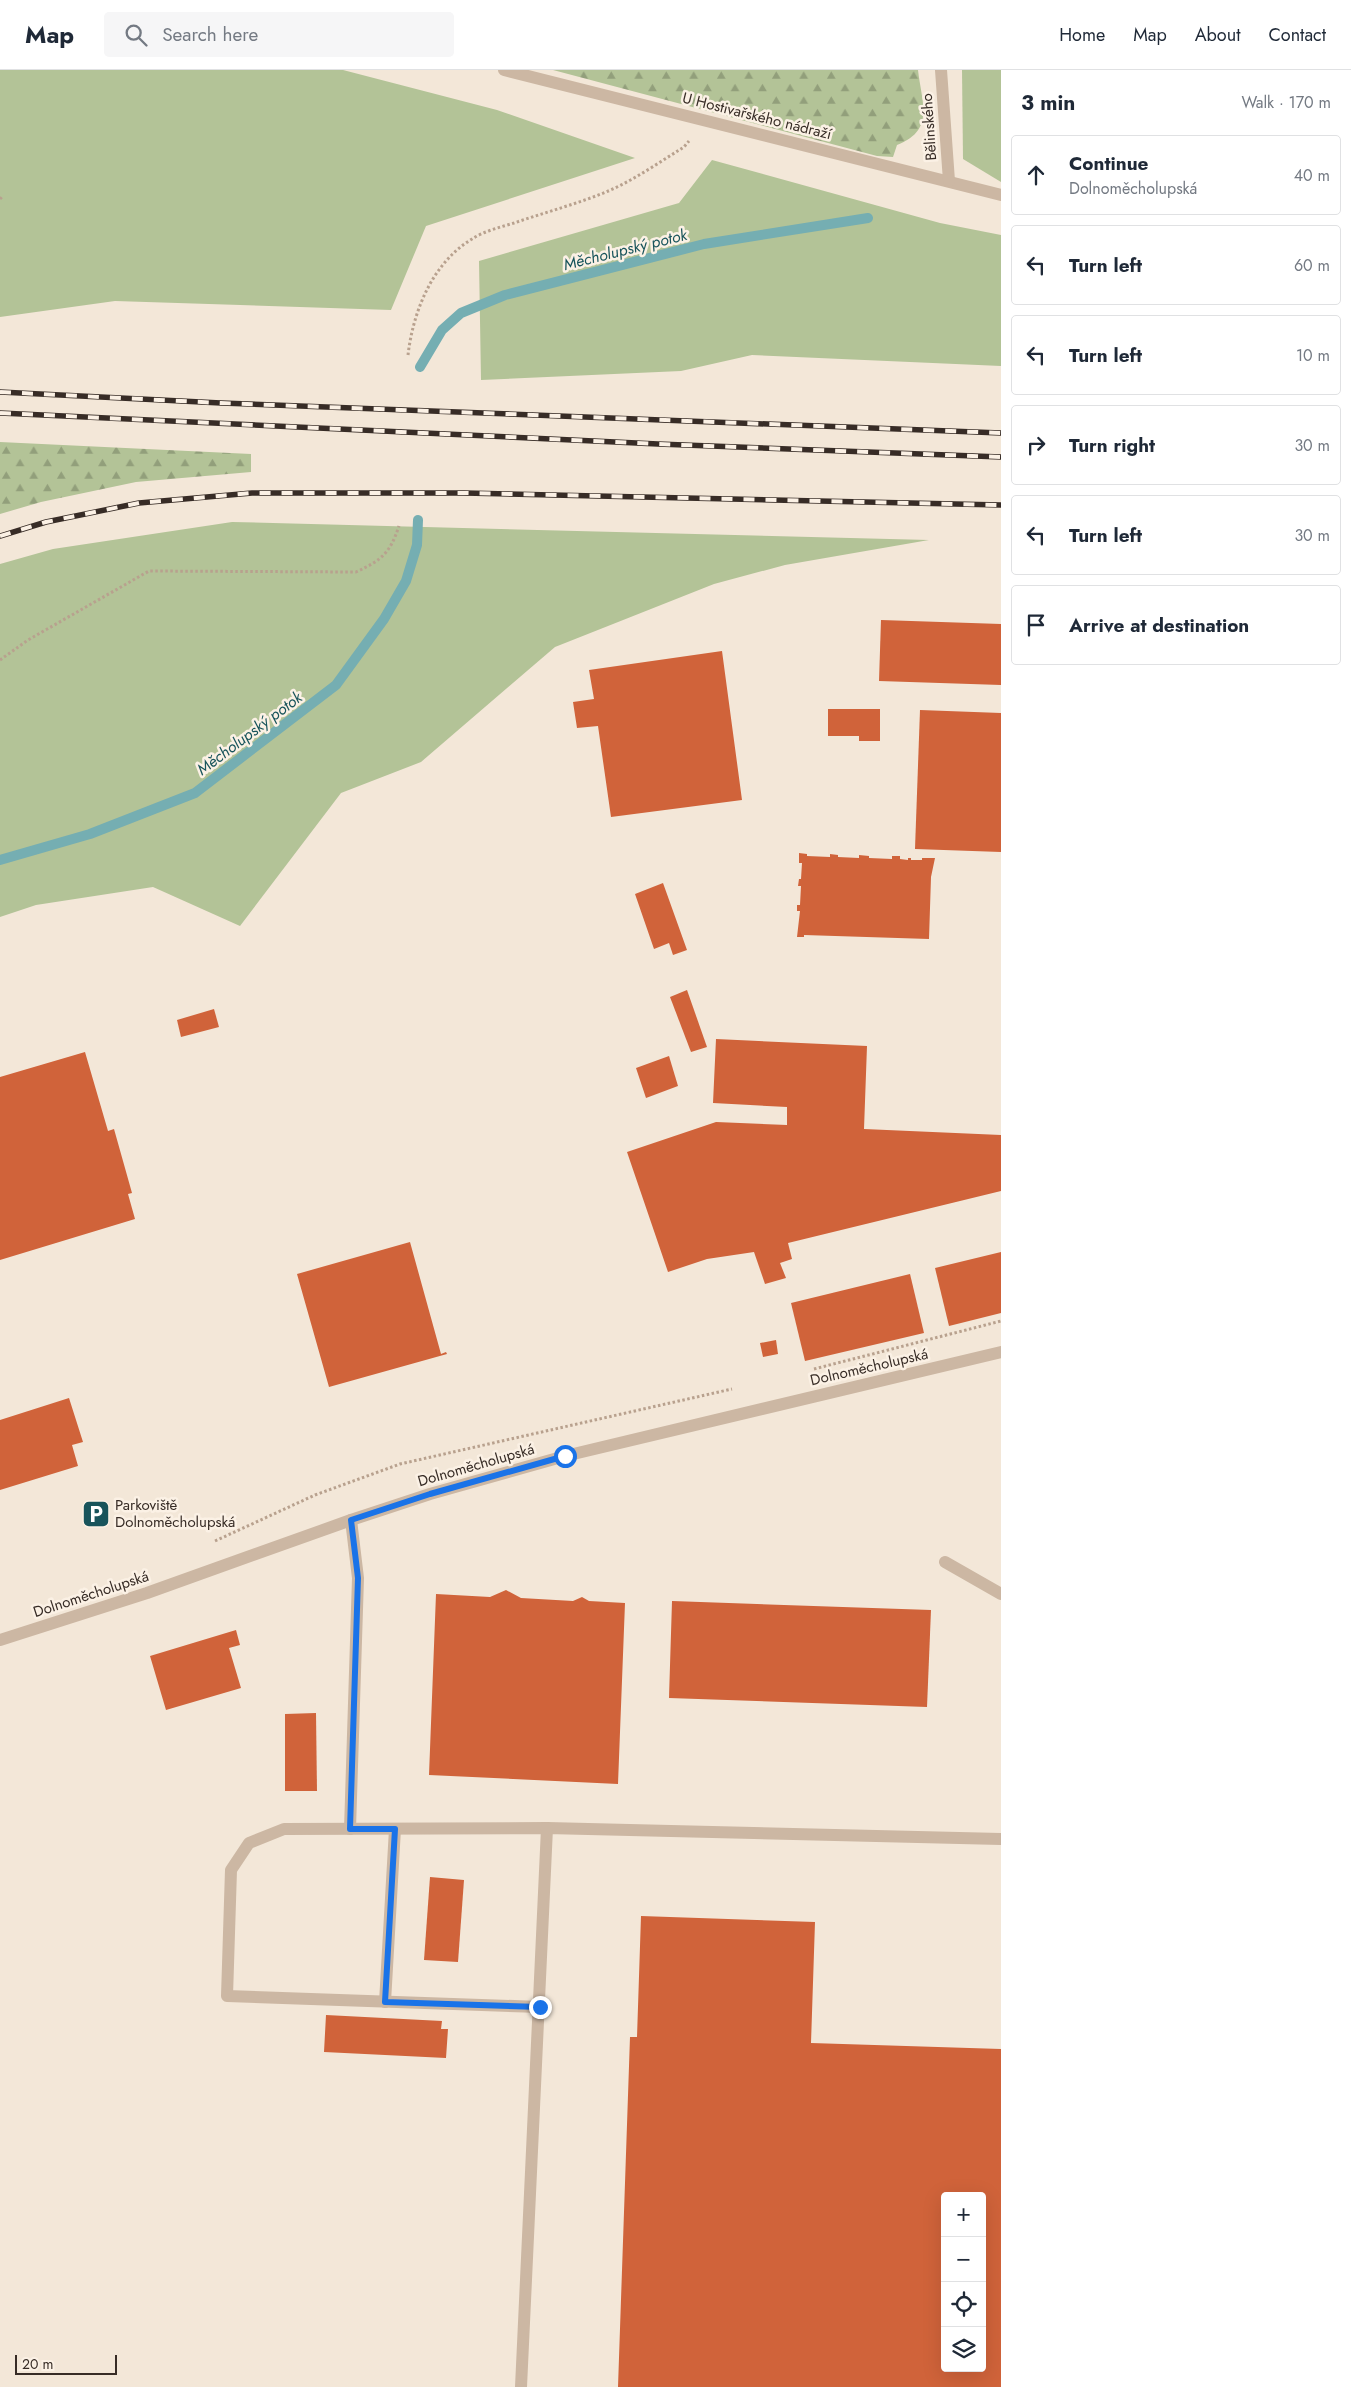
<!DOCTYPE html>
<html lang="en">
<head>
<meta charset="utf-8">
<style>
  body { margin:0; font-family:Jost,sans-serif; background:#f6f6f7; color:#1f2937 }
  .controls { position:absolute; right:15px; bottom:15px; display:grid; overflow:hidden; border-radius:5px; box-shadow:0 5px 20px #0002 }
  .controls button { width:45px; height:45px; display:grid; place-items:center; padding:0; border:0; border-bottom:1px solid #e0e1e3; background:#fff; color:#1f2937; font:25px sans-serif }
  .scale { position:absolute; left:15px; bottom:12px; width:102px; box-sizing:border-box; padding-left:5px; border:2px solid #372c26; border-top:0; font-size:14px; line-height:18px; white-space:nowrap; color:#372c26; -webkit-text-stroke:4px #fbf1e5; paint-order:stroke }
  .stop { position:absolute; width:15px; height:15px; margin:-11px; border:4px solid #1a73e8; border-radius:50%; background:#fff }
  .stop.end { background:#1a73e8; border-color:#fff; box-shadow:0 1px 5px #0008 }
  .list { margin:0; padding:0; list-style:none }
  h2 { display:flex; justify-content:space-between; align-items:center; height:65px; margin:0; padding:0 20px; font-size:21px }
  h2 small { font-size:16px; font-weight:400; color:#747a83 }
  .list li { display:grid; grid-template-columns:32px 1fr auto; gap:15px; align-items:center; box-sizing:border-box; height:80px; margin:0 10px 10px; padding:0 10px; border:1px solid #e0e1e3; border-radius:5px }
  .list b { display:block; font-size:19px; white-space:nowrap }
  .list p { margin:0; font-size:16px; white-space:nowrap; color:#747a83 }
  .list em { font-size:16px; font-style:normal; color:#747a83 }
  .icon { flex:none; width:28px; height:28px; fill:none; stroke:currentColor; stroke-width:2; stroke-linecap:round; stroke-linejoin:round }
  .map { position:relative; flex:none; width:1001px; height:2317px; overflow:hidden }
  header { display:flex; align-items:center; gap:30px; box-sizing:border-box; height:70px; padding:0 25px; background:#fff; border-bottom:1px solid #e0e1e3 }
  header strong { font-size:24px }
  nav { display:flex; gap:28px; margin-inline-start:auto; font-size:18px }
  .search { width:350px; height:45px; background:#f6f6f7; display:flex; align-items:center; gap:12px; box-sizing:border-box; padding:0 18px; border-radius:5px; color:#747a83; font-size:19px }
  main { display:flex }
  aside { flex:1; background:#fff }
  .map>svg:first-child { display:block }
  .green { fill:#b3c397 }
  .forest { fill:url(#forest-firs) }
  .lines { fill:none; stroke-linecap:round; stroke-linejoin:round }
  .stream { stroke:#75aeb2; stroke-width:10 }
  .building { fill:#d0633a; fill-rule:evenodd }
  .path { stroke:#b8a18e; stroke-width:3; stroke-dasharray:2.5 2.5; stroke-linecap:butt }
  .service { stroke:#ccb7a3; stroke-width:12 }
  .minor { stroke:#ccb7a3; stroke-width:12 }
  .tertiary { stroke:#ccb7a3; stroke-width:12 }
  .rail-casing { stroke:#372c26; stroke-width:5.5 }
  .rail { stroke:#fbf1e5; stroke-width:4; stroke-dasharray:11; stroke-linecap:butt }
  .route { stroke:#1a73e8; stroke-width:6 }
  .labels { text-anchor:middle; stroke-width:5; stroke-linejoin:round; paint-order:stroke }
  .street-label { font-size:15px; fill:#372c26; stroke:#fbf1e5 }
  .poi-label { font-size:15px; fill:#372c26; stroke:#fbf1e5; text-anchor:start }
  .water-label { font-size:16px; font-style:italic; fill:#18545b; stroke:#fbf1e5 }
</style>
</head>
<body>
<header>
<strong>Map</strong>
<div class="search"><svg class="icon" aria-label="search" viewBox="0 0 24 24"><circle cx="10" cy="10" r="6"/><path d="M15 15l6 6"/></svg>Search here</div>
<nav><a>Home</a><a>Map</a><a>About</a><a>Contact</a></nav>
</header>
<main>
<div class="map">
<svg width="1001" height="2317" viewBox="0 0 1001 2317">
  <defs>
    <pattern id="forest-firs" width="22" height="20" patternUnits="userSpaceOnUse" patternTransform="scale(1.25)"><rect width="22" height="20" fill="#b3c397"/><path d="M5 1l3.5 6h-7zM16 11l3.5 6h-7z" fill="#929f7b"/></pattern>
  </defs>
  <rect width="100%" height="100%" fill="#f3e7d8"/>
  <g class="green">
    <polygon points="0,0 343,0 497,40 635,88 426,156 391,240 115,231 0,247"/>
    <polygon points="962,0 1001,0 1001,112 963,89"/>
    <polygon points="712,90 940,153 1001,165 1001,296 752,285 681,301 481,310 479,191 679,133"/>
    <polygon points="232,452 929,470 785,495 714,514 555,577 421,692 341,723 240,856 153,817 36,835 0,847 0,494 53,479"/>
  </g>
  <g class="forest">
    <path d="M553,0h365c4,34 17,60 -21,75l-4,12 -16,-1z"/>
    <polygon points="0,372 251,384 251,402 136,412 41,432 0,444"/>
  </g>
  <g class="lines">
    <g class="stream">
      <polyline points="420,297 442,260 461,243 505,225 704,174 868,148"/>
      <polyline points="0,790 90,764 195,723 336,615 384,549 406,511 417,475 418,450"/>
    </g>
  </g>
  <g class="building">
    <polygon points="881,550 1001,554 1001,615 879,611"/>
    <polygon points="722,581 742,730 611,747 598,656 577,658 573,632 594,629 589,600"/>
    <polygon points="828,639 880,639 880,671 859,671 859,666 828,666"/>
    <polygon points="920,640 1001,643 1001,782 915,779"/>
    <polygon points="799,783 807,784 807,786 830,787 830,784 838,785 838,787 859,788 859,785 869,786 869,788 892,789 892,786 900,786 900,789 908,790 908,788 911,788 911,790 922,790 922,788 935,788 931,807 929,869 804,865 804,867 797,867 800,841 797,841 797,835 800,835 801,816 798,816 799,809 801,809 802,793 799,793"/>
    <polygon points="663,813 687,880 673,885 669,873 654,879 635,824"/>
    <polygon points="687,920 707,977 691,982 670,927"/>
    <polygon points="214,939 219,957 181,967 177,950"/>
    <polygon points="716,969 867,976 864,1059 1001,1065 1001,1121 788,1173 792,1189 780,1193 786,1208 765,1214 754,1182 707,1189 668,1202 627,1082 716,1052 787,1055 787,1037 713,1033"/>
    <polygon points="85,982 108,1061 114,1059 132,1123 128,1124 135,1149 0,1190 0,1007"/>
    <polygon points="669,986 678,1016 646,1028 636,998"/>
    <polygon points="410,1172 441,1284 446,1282 447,1284 329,1317 297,1204"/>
    <polygon points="1001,1182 1001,1243 949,1256 935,1198"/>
    <polygon points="910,1204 924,1263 805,1291 791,1233"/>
    <polygon points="776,1270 778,1284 763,1287 760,1273"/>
    <polygon points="69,1328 83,1372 72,1375 78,1396 0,1420 0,1350"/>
    <polygon points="506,1520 521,1528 573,1531 582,1527 589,1531 625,1533 618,1714 429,1705 436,1524 490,1527"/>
    <polygon points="672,1531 931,1540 927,1637 669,1628"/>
    <polygon points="236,1560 240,1575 229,1578 241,1618 166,1640 150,1586"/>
    <polygon points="316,1643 317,1721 285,1721 285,1644"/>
    <polygon points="430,1807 464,1810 458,1892 424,1890"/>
    <path d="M641,1846l174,6 -4,121 190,6v338h-383l12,-350h7zM945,2126h37v172h-37z"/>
    <polygon points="326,1945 442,1951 441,1959 448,1959 446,1988 324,1982"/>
  </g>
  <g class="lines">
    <g class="path">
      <polyline points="0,129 3,126"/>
      <path d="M408,285c5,-43 24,-92 64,-116 12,-8 29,-12 42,-16 29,-10 59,-18 87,-29 29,-11 57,-31 83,-47l5,-6"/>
      <path d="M0,590l28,-20 121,-69 207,1c26,-12 34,-19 43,-46"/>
      <polyline points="814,1299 1001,1251"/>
      <polyline points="215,1471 315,1425 400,1394 732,1319"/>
    </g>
    <g class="service">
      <polyline points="945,1492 1001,1524"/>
      <polyline points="350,1759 358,1508 351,1450"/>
      <polyline points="385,1932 395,1759"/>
      <polyline points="540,1937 227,1926 231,1800 249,1773 284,1759 547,1758 1001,1769"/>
      <polyline points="521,2317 547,1758"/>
    </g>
    <g class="minor">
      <polyline points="504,0 1001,125"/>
      <polyline points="941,0 949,111"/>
    </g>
    <polyline class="tertiary" points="0,1570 147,1523 351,1450 430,1424 565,1386 1001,1282"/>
    <g class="rail-casing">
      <g id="rail">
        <polyline points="0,322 221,333 1001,363"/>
        <polyline points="0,343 658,374 1001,387"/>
        <polyline points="0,466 46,452 139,433 252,423 464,423 1001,435"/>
      </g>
    </g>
    <use href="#rail" class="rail"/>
  </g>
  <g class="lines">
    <polyline class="route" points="540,1937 385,1932 395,1759 350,1759 358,1508 351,1450 430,1424 565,1386"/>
  </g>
  <defs>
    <g id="parking-square" transform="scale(1.4375)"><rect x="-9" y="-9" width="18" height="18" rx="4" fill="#18545b" stroke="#fbf1e5"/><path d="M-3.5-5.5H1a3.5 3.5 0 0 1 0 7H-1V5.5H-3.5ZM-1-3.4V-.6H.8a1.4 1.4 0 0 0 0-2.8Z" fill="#fff"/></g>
  </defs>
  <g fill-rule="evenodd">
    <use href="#parking-square" x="96" y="1444"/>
  </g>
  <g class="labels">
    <g class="street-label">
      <text transform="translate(757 46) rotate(14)" y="5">U Hostivařského nádraží</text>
      <text transform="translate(929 57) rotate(-94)" y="5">Bělinského</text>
      <text transform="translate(869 1297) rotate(-13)" y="5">Dolnoměcholupská</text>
      <text transform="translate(476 1395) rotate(-16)" y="5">Dolnoměcholupská</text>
      <text transform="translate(91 1524) rotate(-18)" y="5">Dolnoměcholupská</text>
    </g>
    <g class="poi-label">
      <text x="115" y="1440">Parkoviště<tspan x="115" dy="17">Dolnoměcholupská</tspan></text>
    </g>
    <g class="water-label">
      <text transform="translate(625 179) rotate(-14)" y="6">Měcholupský potok</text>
      <text transform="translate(249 663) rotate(-37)" y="6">Měcholupský potok</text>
    </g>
  </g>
</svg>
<div class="controls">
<button>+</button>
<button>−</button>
<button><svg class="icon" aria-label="locate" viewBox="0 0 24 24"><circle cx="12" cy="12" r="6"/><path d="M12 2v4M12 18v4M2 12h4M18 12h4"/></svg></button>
<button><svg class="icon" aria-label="layers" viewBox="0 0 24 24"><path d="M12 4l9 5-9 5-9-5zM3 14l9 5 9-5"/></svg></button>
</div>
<div class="scale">20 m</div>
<div class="stop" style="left:565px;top:1386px"></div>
<div class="stop end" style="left:540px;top:1937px"></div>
</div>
<aside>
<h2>3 min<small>Walk · 170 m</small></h2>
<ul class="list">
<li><svg class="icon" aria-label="ahead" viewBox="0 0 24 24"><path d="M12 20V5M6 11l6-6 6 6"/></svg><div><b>Continue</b><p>Dolnoměcholupská</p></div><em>40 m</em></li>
<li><svg class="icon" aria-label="left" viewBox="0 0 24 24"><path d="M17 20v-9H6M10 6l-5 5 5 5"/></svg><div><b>Turn left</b></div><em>60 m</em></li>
<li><svg class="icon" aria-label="left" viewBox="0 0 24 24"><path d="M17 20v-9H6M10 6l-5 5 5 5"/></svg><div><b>Turn left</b></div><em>10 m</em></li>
<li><svg class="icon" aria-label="right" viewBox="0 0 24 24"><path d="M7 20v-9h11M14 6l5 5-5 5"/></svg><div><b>Turn right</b></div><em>30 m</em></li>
<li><svg class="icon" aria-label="left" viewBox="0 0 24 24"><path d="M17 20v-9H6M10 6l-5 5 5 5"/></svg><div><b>Turn left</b></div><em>30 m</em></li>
<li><svg class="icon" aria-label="arrive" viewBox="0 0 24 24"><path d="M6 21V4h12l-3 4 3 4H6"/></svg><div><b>Arrive at destination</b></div></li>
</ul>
</aside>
</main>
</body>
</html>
